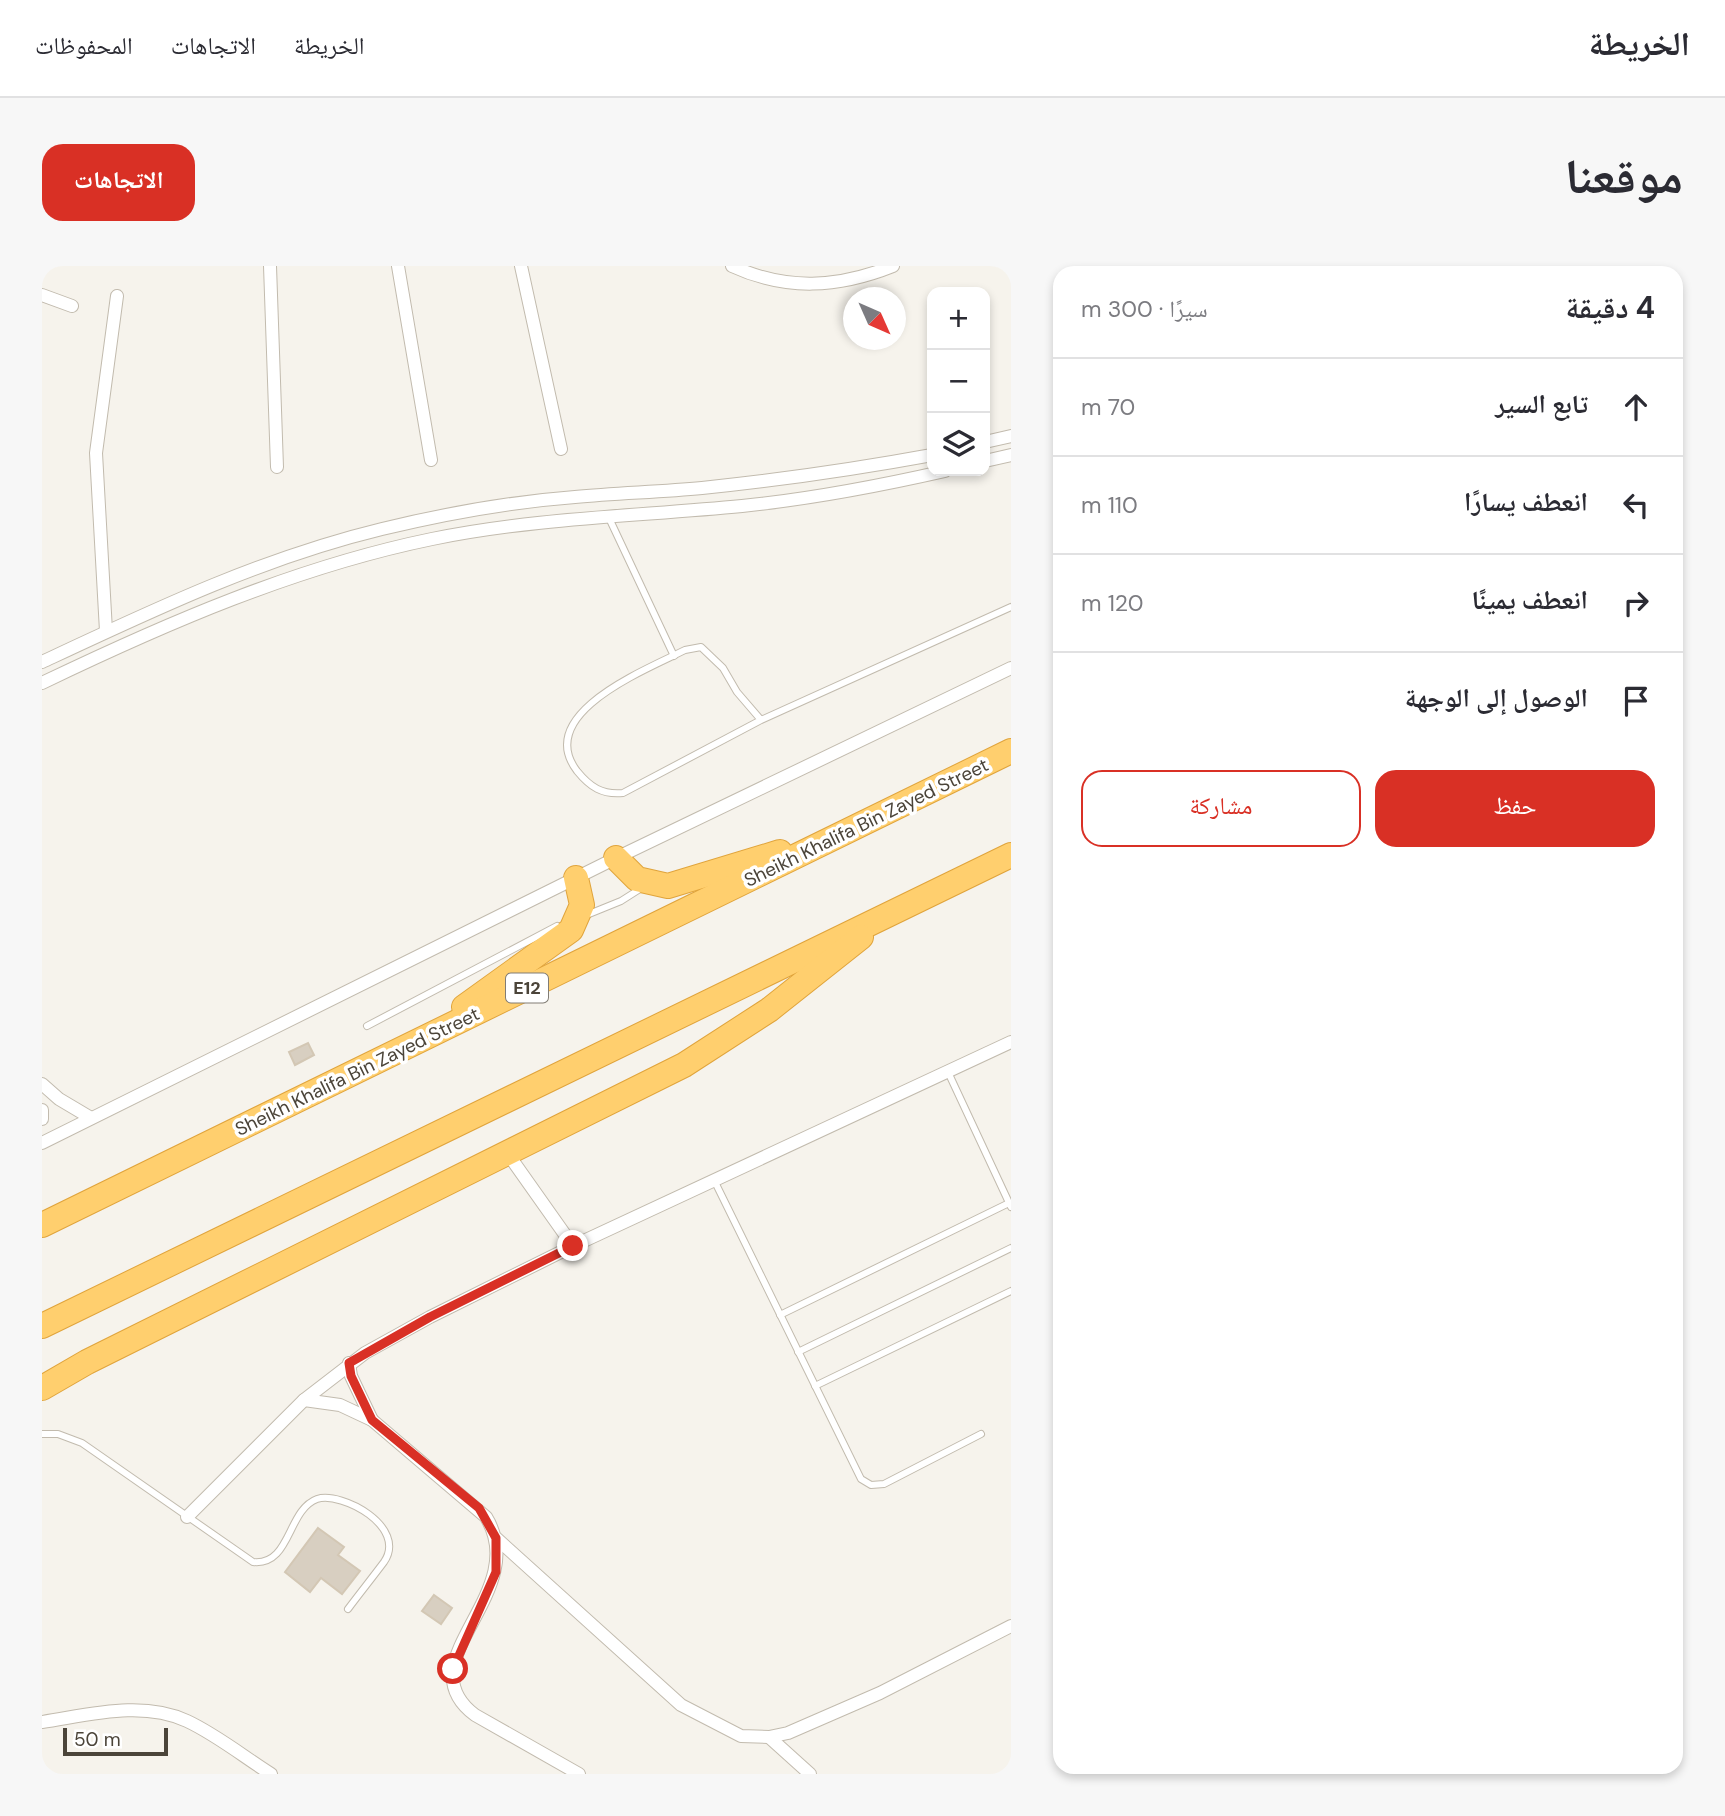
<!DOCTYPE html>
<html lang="ar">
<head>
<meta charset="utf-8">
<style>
  body { margin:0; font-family:"DM Sans","Noto Naskh Arabic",sans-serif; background:#f7f7f7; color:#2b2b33; direction:rtl }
  .controls { position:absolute; right:21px; top:21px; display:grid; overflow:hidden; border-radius:14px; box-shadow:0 4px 10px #0003 }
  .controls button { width:63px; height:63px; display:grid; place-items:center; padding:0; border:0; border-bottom:2px solid #e1e1e2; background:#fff; color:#2b2b33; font:35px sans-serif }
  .compass { position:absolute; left:801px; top:21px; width:63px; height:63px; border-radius:50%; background:#fff; box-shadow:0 4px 10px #0003; rotate:135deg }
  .scale { position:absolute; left:21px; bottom:18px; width:105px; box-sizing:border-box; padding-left:7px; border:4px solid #4b4439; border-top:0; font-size:19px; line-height:24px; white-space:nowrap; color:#4b4439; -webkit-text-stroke:5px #fff; paint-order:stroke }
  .stop { position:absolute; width:21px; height:21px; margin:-16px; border:5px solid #d93025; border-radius:50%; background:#fff }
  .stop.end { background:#d93025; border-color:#fff; box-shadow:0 2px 7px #0008 }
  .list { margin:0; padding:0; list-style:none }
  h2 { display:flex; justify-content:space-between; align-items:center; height:91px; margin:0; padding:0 28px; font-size:30px }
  h2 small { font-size:23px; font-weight:400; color:#7c7c81 }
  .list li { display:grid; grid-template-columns:46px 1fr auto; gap:21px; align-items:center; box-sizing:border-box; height:98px; padding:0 28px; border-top:2px solid #e1e1e2 }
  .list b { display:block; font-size:26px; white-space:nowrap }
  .list em { font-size:23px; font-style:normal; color:#7c7c81 }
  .actions { display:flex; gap:14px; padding:21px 28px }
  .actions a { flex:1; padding:16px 0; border:2px solid #d93025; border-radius:21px; text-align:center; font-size:24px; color:#d93025 }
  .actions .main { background:#d93025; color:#fff }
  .icon { flex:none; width:38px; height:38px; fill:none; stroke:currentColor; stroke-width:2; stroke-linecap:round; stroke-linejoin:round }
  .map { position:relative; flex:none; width:969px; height:1508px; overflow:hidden; direction:ltr; border-radius:21px }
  header { display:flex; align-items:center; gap:42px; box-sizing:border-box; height:98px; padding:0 35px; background:#fff; border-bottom:2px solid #e1e1e2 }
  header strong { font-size:33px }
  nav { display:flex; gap:38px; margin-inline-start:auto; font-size:24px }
  .intro { display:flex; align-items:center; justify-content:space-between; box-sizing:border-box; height:168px; padding:0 42px }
  h1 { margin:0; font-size:49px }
  .button { padding:18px 32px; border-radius:21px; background:#d93025; color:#fff; font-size:24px; font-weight:700 }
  main { display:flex; gap:42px; padding:0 42px }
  aside { flex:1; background:#fff; border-radius:21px; box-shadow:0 4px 10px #0003 }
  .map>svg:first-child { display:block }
  .building { fill:#d8cfc1; stroke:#d3c7b4; stroke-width:2 }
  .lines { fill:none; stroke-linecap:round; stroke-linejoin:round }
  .lane-casing { stroke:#c2bbae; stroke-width:8 }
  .street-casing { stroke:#c2bbae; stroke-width:14 }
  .highway-casing { stroke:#e0a43c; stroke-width:26 }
  .lane { stroke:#fff; stroke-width:6 }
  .street { stroke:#fff; stroke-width:12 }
  .highway { stroke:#ffcf6e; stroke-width:24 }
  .route { stroke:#d93025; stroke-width:9 }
  .labels { text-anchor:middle; stroke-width:7; stroke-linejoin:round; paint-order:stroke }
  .shield { fill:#fff; stroke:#817c74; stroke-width:2 }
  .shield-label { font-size:18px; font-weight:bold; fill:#4b4439 }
  .street-label { font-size:19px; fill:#4b4439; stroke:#fff }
</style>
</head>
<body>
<header>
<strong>الخريطة</strong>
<nav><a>الخريطة</a><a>الاتجاهات</a><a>المحفوظات</a></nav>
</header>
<div class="intro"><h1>موقعنا</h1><a class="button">الاتجاهات</a></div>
<main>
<aside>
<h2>4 دقيقة<small>سيرًا · 300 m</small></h2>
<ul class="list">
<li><svg class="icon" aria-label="ahead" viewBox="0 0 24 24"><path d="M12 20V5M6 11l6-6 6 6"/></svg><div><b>تابع السير</b></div><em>70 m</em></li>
<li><svg class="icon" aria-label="left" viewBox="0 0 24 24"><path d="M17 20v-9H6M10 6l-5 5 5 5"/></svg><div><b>انعطف يسارًا</b></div><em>110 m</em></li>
<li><svg class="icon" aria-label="right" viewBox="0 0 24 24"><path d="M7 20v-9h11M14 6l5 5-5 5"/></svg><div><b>انعطف يمينًا</b></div><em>120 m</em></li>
<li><svg class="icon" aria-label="arrive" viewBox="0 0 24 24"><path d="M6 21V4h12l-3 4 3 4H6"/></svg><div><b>الوصول إلى الوجهة</b></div></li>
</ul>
<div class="actions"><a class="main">حفظ</a><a>مشاركة</a></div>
</aside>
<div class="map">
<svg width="969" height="1508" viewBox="0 0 969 1508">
  <rect width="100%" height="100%" fill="#f6f3ec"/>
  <g class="building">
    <polygon points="266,777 272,789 253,799 247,786"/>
    <polygon points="276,1262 302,1281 296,1289 318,1305 300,1328 279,1312 268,1326 243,1306"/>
    <polygon points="392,1329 410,1342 399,1358 380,1345"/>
  </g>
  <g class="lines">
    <g class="lane-casing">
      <g id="lane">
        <polyline points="567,252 632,390"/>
        <path d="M719,454l-24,-28 -14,-24 -22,-21 -16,3c-37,19 -152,63 -108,121 13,16 25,24 46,22l138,-73 250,-113"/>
        <polyline points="542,650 579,635 601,621"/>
        <polyline points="325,760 515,660"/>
        <polyline points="906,806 969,941"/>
        <polyline points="673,916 819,1213 829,1219 842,1218 939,1168"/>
        <polyline points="738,1049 967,937"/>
        <polyline points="756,1086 969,982"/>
        <polyline points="773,1120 969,1025"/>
        <path d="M0,1168h16l24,9 171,119c38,4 34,-52 64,-63 25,-8 91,28 67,63 -12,16 -24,31 -36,47"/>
      </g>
    </g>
    <g class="street-casing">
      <g id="street">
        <polyline points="228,0 235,201"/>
        <polyline points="356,0 389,194"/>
        <polyline points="479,0 519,183"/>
        <path d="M690,0c54,25 106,22 161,0"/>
        <polyline points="0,29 30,40"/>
        <polyline points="943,176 969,170"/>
        <polyline points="943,195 969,189"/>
        <polyline points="64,365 54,187 75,30"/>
        <path d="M0,396c111,-52 220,-104 340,-133 62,-15 128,-27 193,-32 42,-4 85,-5 127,-9 77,-8 154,-19 230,-33"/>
        <path d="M0,417c125,-60 254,-116 390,-144 102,-21 207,-23 310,-33 68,-7 137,-20 203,-35"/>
        <polyline points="0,818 17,833 49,852"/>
        <polyline points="0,844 0,853"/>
        <polyline points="0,877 574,592 969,402"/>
        <polyline points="466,888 531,980"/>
        <polyline points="307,1097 309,1110 330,1154"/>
        <path d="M262,1134l36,5 32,15 114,97c47,77 -83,144 -11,198l104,59"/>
        <polyline points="145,1251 262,1134 323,1087 388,1051 531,980 969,776"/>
        <polyline points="454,1272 639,1439 699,1470 727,1471 746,1467 838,1427 969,1360"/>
        <path d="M0,1456c47,-7 100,-22 145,-1 30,14 57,36 84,53"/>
        <polyline points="727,1471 768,1508"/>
      </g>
    </g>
    <g class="highway-casing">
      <g id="highway">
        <polyline points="574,592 595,613 626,620 738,586"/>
        <polyline points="422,741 529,664 540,639 534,612"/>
        <polyline points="0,959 969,485"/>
        <polyline points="0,1060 969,589"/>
        <polyline points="0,1122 45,1096 642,799 727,744 819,671"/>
      </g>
    </g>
    <use href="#lane" class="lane"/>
    <use href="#street" class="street"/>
    <use href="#highway" class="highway"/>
  </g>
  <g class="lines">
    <polyline class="route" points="411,1403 454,1306 454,1272 437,1242 330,1154 309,1110 307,1097 388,1051 531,980"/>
  </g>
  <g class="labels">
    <rect class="shield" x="464" y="707.5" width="42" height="29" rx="5"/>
    <g class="shield-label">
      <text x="485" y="728">E12</text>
    </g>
    <g class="street-label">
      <text transform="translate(824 556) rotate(-26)" y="7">Sheikh Khalifa Bin Zayed Street</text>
      <text transform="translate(315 805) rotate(-26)" y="7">Sheikh Khalifa Bin Zayed Street</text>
    </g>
  </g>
</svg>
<div class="controls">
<button>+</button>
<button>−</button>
<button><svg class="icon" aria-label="layers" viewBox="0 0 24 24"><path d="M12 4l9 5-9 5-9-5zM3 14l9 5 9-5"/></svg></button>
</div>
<svg class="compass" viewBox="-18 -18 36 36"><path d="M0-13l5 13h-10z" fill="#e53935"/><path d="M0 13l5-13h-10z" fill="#7c7c81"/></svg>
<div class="scale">50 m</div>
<div class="stop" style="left:411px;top:1403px"></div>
<div class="stop end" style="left:531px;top:980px"></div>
</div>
</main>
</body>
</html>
